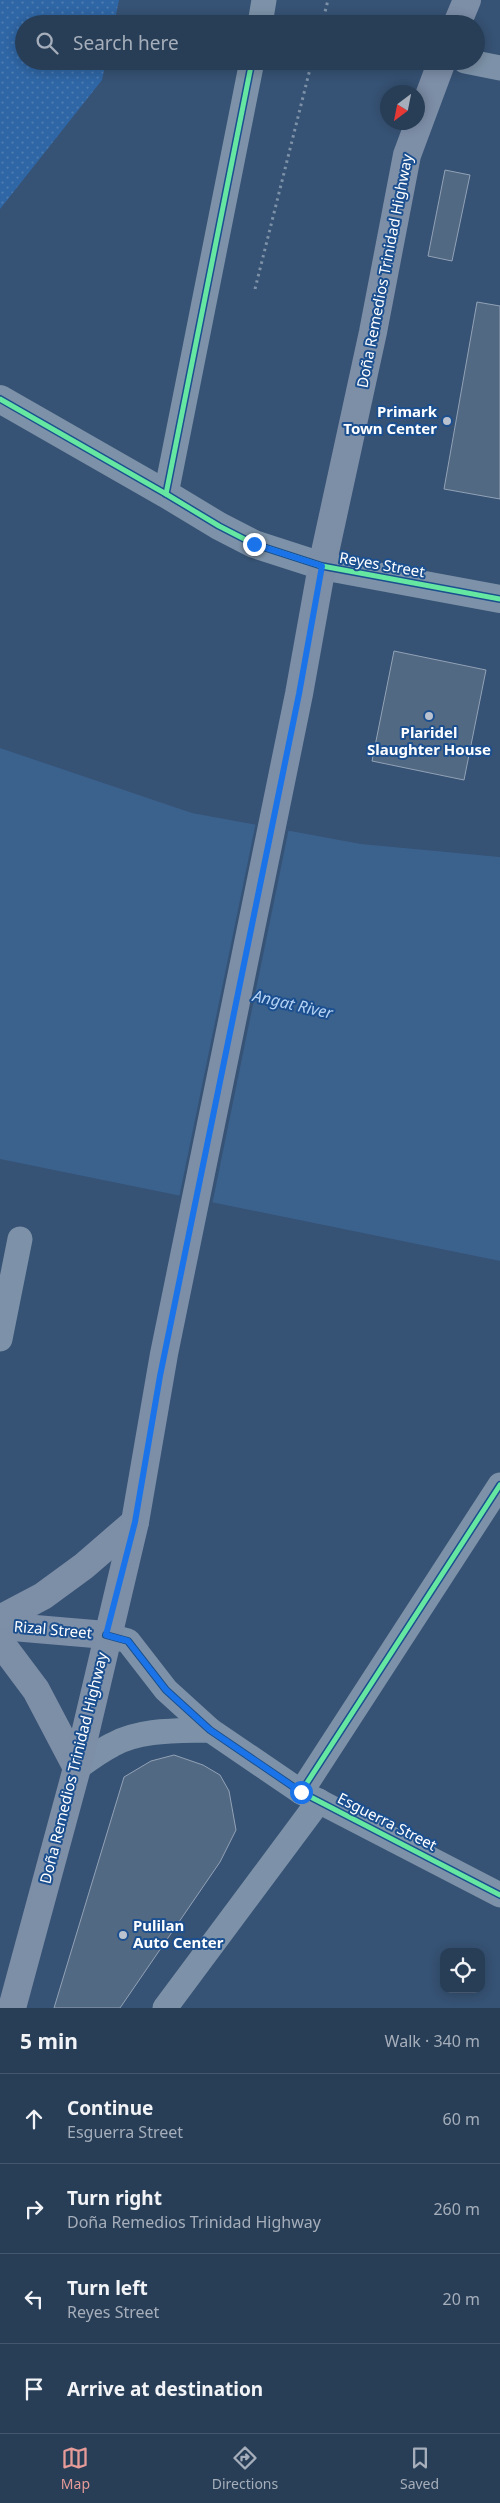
<!DOCTYPE html>
<html lang="en">
<head>
<meta charset="utf-8">
<style>
  body { margin:0; font-family:"Noto Sans",sans-serif; background:#30455d; color:#f1f3f6 }
  .controls { position:absolute; right:15px; bottom:15px; display:grid; overflow:hidden; border-radius:10px; box-shadow:0 2px 12px #0003 }
  .controls button { width:45px; height:45px; display:grid; place-items:center; padding:0; border:0; border-bottom:1px solid #44576d; background:#283e57; color:#f1f3f6; font:25px sans-serif }
  .compass { position:absolute; left:380px; top:85px; width:45px; height:45px; border-radius:50%; background:#283e57; box-shadow:0 2px 12px #0003; rotate:212deg }
  .stop { position:absolute; width:15px; height:15px; margin:-11px; border:4px solid #1a73e8; border-radius:50%; background:#fff }
  .stop.end { background:#1a73e8; border-color:#fff; box-shadow:0 1px 5px #0008 }
  .list { margin:0; padding:0; list-style:none }
  h2 { display:flex; justify-content:space-between; align-items:center; height:65px; margin:0; padding:0 20px; font-size:21px }
  h2 small { font-size:16px; font-weight:400; color:#a5aeba }
  .list li { display:grid; grid-template-columns:32px 1fr auto; gap:15px; align-items:center; box-sizing:border-box; height:90px; padding:0 20px; border-top:1px solid #44576d }
  .list b { display:block; font-size:19px; white-space:nowrap }
  .list p { margin:0; font-size:16px; white-space:nowrap; color:#a5aeba }
  .list em { font-size:16px; font-style:normal; color:#a5aeba }
  .icon { flex:none; width:28px; height:28px; fill:none; stroke:currentColor; stroke-width:2; stroke-linecap:round; stroke-linejoin:round }
  .map { position:relative; flex:none; width:500px; height:2008px; overflow:hidden }
  .search { position:absolute; background:#283e57; box-shadow:0 2px 12px #0003; left:15px; right:15px; top:15px; height:55px; display:flex; align-items:center; gap:12px; box-sizing:border-box; padding:0 18px; border-radius:28px; color:#a5aeba; font-size:19px }
  .sheet { height:425px; background:#283e57 }
  nav { display:flex; justify-content:space-around; align-items:center; box-sizing:border-box; height:70px; border-top:1px solid #44576d; background:#283e57; font-size:14px; color:#a5aeba }
  nav a { display:grid; justify-items:center; gap:2px }
  nav .on { color:#e69b98 }
  .map>svg:first-child { display:block }
  .grass { fill:url(#grass-dots) }
  .water { fill:#3b618d }
  .pier { fill:#365274 }
  .building { fill:#526984; stroke:#92a2b6 }
  .lines { fill:none; stroke-linecap:round; stroke-linejoin:round }
  .path { stroke:#7d92a8; stroke-width:3; stroke-dasharray:2.5 4; stroke-linecap:butt }
  .minor { stroke:#7d92a8; stroke-width:25 }
  .tertiary { stroke:#7d92a8; stroke-width:28 }
  .primary { stroke:#7d8ea7; stroke-width:28 }
  .cycleway-casing { stroke:#1b4f8f; stroke-width:8 }
  .cycleway { stroke:#66e7a1; stroke-width:5 }
  .route { stroke:#1a73e8; stroke-width:6 }
  .poi-dot { fill:#b9c2ce; stroke:#1b4f8f; stroke-width:2 }
  .labels { text-anchor:middle; stroke-width:4; stroke-linejoin:round; paint-order:stroke }
  .street-label { font-size:15px; fill:#fff; stroke:#1b4f8f }
  .poi-label { font-size:15px; font-weight:bold; fill:#fff; stroke:#1b4f8f; text-anchor:end }
  .water-label { font-size:16px; font-style:italic; fill:#b5d3f5; stroke:#1b4f8f }
</style>
</head>
<body>
<div class="map">
<svg width="500" height="2008" viewBox="0 0 500 2008">
  <defs>
    <pattern id="grass-dots" width="8" height="8" patternUnits="userSpaceOnUse" patternTransform="scale(1.25)"><rect width="8" height="8" fill="#2f66a5"/><path d="M2 2h.1M6 6h.1" fill="none" stroke="#4e7db2" stroke-width="1.8" stroke-linecap="round"/></pattern>
  </defs>
  <rect width="100%" height="100%" fill="#365274"/>
  <polygon class="grass" points="0,0 119,0 114,24 24,24 24,61 106,61 102,80 0,209"/>
  <polygon class="water" points="0,748 192,813 361,844 500,857 500,1261 0,1159"/>
  <polygon class="pier" points="256,822 289,828 212,1205 179,1198"/>
  <g class="building">
    <polygon points="445,170 470,175 452,261 428,256"/>
    <polygon points="477,302 500,306 500,499 444,489"/>
    <polygon points="394,651 486,670 464,780 372,761"/>
    <polygon points="174,1755 203,1765 220,1775 229,1791 236,1830 220,1862 120,2008 54,2008 124,1777 151,1761"/>
  </g>
  <g class="lines">
    <g class="path">
      <polyline points="322,24 328,0"/>
      <polyline points="255,289 312,61"/>
    </g>
    <g class="minor">
      <polyline points="260,24 264,0"/>
      <polyline points="465,61 500,68"/>
      <polyline points="166,494 252,61"/>
      <polyline points="0,1339 20,1239"/>
      <polyline points="106,1635 128,1641 166,1690 210,1730 301,1792 500,1895"/>
      <path d="M77,1768c11,-8 23,-17 35,-23 28,-16 67,-14 98,-15"/>
      <polyline points="301,1792 500,1485"/>
      <polyline points="165,2008 319,1801"/>
    </g>
    <polyline class="tertiary" points="0,399 166,494 219,526 254,544 322,566 500,599"/>
    <g class="primary">
      <polyline points="457,24 467,0"/>
      <polyline points="0,1619 43,1596 84,1566 135,1522"/>
      <polyline points="0,1626 106,1635"/>
      <polyline points="0,1642 36,1690 77,1768"/>
      <polyline points="12,2008 77,1768 135,1522 164,1354 299,694 322,566 373,332 407,155 442,61"/>
    </g>
    <g class="cycleway-casing">
      <g id="cycleway">
        <polyline points="0,399 166,494 219,526 254,544 322,566 500,599"/>
        <polyline points="166,494 252,61"/>
        <polyline points="106,1635 128,1641 166,1690 210,1730 301,1792 500,1895"/>
        <polyline points="301,1792 500,1485"/>
      </g>
    </g>
    <use href="#cycleway" class="cycleway"/>
  </g>
  <g class="lines">
    <polyline class="route" points="254,544 322,566 299,694 160,1376 135,1522 106,1635 128,1641 166,1690 210,1730 301,1792"/>
  </g>
  <g class="poi-dot">
    <circle cx="447" cy="421" r="5"/>
    <circle cx="429" cy="716" r="5"/>
    <circle cx="123" cy="1935" r="5"/>
  </g>
  <g class="labels">
    <g class="street-label">
      <text transform="translate(385 271) rotate(-79)" y="5">Doña Remedios Trinidad Highway</text>
      <text transform="translate(382 565) rotate(10)" y="5">Reyes Street</text>
      <text transform="translate(53 1630) rotate(5)" y="5">Rizal Street</text>
      <text transform="translate(74 1768) rotate(-76)" y="5">Doña Remedios Trinidad Highway</text>
      <text transform="translate(387 1822) rotate(27)" y="5">Esguerra Street</text>
    </g>
    <g class="poi-label">
      <text x="437" y="417">Primark<tspan x="437" dy="17">Town Center</tspan></text>
      <text x="429" y="738" text-anchor="middle">Plaridel<tspan x="429" dy="17">Slaughter House</tspan></text>
      <text x="133" y="1931" text-anchor="start">Pulilan<tspan x="133" dy="17">Auto Center</tspan></text>
    </g>
    <g class="water-label">
      <text transform="translate(293 1004) rotate(13)" y="6">Angat River</text>
    </g>
  </g>
</svg>
<div class="controls">
<button><svg class="icon" aria-label="locate" viewBox="0 0 24 24"><circle cx="12" cy="12" r="6"/><path d="M12 2v4M12 18v4M2 12h4M18 12h4"/></svg></button>
</div>
<svg class="compass" viewBox="-18 -18 36 36"><path d="M0-13l5 13h-10z" fill="#e53935"/><path d="M0 13l5-13h-10z" fill="#a5aeba"/></svg>
<div class="stop" style="left:301px;top:1792px"></div>
<div class="stop end" style="left:254px;top:544px"></div>
<div class="search"><svg class="icon" aria-label="search" viewBox="0 0 24 24"><circle cx="10" cy="10" r="6"/><path d="M15 15l6 6"/></svg>Search here</div>
</div>
<section class="sheet">
<h2>5 min<small>Walk · 340 m</small></h2>
<ul class="list">
<li><svg class="icon" aria-label="ahead" viewBox="0 0 24 24"><path d="M12 20V5M6 11l6-6 6 6"/></svg><div><b>Continue</b><p>Esguerra Street</p></div><em>60 m</em></li>
<li><svg class="icon" aria-label="right" viewBox="0 0 24 24"><path d="M7 20v-9h11M14 6l5 5-5 5"/></svg><div><b>Turn right</b><p>Doña Remedios Trinidad Highway</p></div><em>260 m</em></li>
<li><svg class="icon" aria-label="left" viewBox="0 0 24 24"><path d="M17 20v-9H6M10 6l-5 5 5 5"/></svg><div><b>Turn left</b><p>Reyes Street</p></div><em>20 m</em></li>
<li><svg class="icon" aria-label="arrive" viewBox="0 0 24 24"><path d="M6 21V4h12l-3 4 3 4H6"/></svg><div><b>Arrive at destination</b></div></li>
</ul>
</section>
<nav>
<a class="on"><svg class="icon" aria-label="map" viewBox="0 0 24 24"><path d="M3 6l6-2 6 2 6-2v14l-6 2-6-2-6 2zM9 4v14M15 6v14"/></svg>Map</a>
<a><svg class="icon" aria-label="directions" viewBox="0 0 24 24"><path d="M12 3l9 9-9 9-9-9zM9 14v-3h6M13 9l2 2-2 2"/></svg>Directions</a>
<a><svg class="icon" aria-label="saved" viewBox="0 0 24 24"><path d="M7 4h10v16l-5-4-5 4z"/></svg>Saved</a>
</nav>
</body>
</html>
